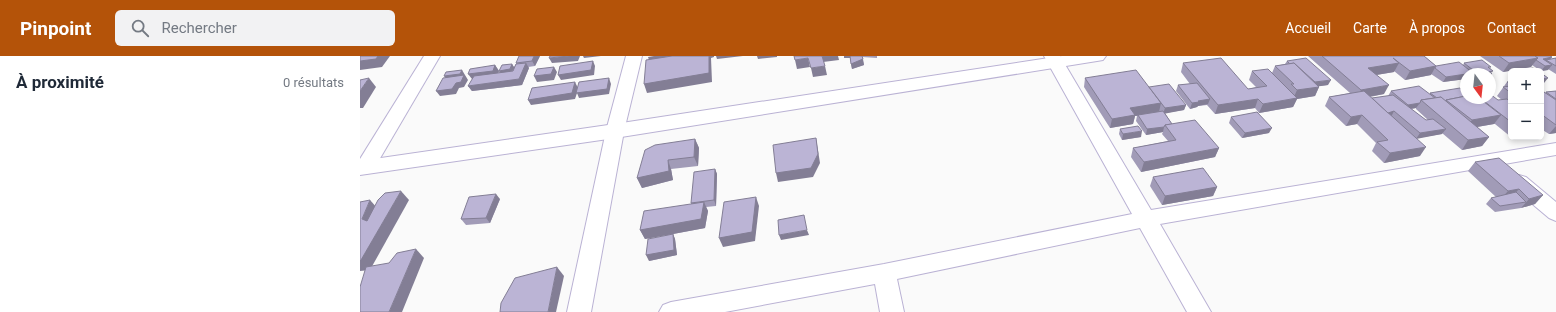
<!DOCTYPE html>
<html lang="fr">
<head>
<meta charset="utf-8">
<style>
  body { margin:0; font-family:Roboto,sans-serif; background:#f2f2f3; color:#1f2937 }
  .controls { position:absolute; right:12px; top:12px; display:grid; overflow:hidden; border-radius:6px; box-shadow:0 2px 6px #0003 }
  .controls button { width:36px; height:36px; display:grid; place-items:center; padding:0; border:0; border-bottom:1px solid #e0e1e3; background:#fff; color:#1f2937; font:20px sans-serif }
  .compass { position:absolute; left:1100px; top:12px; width:36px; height:36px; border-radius:50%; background:#fff; box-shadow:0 2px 6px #0003; rotate:165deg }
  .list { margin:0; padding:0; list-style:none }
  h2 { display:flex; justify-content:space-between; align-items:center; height:52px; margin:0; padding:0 16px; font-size:17px }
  h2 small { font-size:13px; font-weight:400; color:#747a83 }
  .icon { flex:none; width:22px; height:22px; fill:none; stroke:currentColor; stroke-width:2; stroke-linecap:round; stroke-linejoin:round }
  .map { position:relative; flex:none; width:1196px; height:256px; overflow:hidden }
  header { display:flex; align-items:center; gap:24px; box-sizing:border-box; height:56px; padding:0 20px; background:#b45309; color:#fff }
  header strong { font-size:19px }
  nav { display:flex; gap:22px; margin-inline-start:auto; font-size:14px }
  .search { width:280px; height:36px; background:#f2f2f3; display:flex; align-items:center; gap:10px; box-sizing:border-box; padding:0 14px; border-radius:6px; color:#747a83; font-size:15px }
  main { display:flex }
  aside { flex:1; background:#fff }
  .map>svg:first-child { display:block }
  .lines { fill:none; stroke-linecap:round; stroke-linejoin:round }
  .street-casing { stroke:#bab2d4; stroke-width:2 }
  .secondary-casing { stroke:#bab2d4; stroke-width:2 }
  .street { fill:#fff; fill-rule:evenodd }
  .secondary { fill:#fff; fill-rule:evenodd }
  .wall { fill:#a19bb7; fill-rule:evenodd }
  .shaded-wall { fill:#837e95 }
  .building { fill:#bbb4d5; stroke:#837e95 }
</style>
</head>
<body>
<header>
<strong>Pinpoint</strong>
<div class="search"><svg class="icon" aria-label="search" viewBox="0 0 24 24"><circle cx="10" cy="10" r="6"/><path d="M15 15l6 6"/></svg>Rechercher</div>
<nav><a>Accueil</a><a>Carte</a><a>À propos</a><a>Contact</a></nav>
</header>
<main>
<aside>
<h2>À proximité<small>0 résultats</small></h2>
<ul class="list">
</ul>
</aside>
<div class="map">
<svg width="1196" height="256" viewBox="0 0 1196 256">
  <rect width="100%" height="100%" fill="#fafafa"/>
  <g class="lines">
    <g class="street-casing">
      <g id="street">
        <polygon points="64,0 80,0 12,116 5,118 0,116 0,103"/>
        <polygon points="266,0 282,0 264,75 231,256 207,256 246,75"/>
        <polygon points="684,0 700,0 791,154 1196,87 1196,99 800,168 851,256 827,256 780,172 537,223 544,256 520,256 515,228 365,256 299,256 303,249 311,246 524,208 772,158"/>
        <polygon points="1159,119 1166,121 1196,146 1196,165 1189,162 1152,131 1149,126 1152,121"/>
      </g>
    </g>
    <g class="secondary-casing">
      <polygon id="secondary" points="702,0 746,0 743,4 737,5 255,82 0,119 0,105 255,68"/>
    </g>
    <use href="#street" class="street"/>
    <use href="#secondary" class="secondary"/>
  </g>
  <g class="wall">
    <polygon points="180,0 175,10 168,11 169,12 162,29 112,35 108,30 135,9 139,15 138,17 140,16 152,8 154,11 156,8 156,7"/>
    <polygon points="484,0 517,0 517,2 502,1 504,9 492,13 490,2 484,2"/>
    <path d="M948,0h116l12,10 27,-1 1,-2 26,5 2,6 -2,3v-3h-24v5l-23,3 -12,-8v1l-26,5 -11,-9v1l-18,3 8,19 -14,3 2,1 16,-2 3,-5 39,3v-1l36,5h24l8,2h4l-5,-4 10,-14 4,-1v56l-16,-13h-1l-17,3 12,10 -7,9 -20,4 -20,-17v1l-25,4 3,18 -36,7 -12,-12 4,-8 -19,-19 -11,2 -21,-20 4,-9 21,-4zM1056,52v1l12,11h-2l-15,-11z"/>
    <polygon points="1120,0 1190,0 1192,1 1190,3 1196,2 1196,18 1188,13 1188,14 1181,15 1172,9 1171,11 1143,16"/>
    <polygon points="927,5 968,29 959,30 959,31 955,40 937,43 933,51 899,57 895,52 855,58 847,49 838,50 837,51 830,53 816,35 818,29 830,28 821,16 823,7 888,33 896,31 889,24 892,15 912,17 915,10 925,8"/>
    <polygon points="1151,17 1151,23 1148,21"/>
    <polygon points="725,22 789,31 826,49 824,54 805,57 812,68 859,92 855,101 781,116 771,101 773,92 808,85 802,78 803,76 786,79 776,65 777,60 775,60 773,68 750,72 724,31"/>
    <polygon points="1181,34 1186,37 1186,36 1196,35 1196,77 1189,78 1181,73"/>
    <polygon points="871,61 909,77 882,82 869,67"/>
    <polygon points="760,73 781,81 762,84 759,78"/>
    <polygon points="335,83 339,92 338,110 311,113 313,124 282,132 277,122"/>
    <polygon points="1115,106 1183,139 1175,148 1161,152 1135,156 1126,148 1131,142 1136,141 1108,115"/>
    <polygon points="355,113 357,118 356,150 346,151 348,155 345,172 313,178 315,183 317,199 289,205 306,179 285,183 280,174 331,148 331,147"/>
    <polygon points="793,121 857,131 853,140 802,149 790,130"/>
    <polygon points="140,143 130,167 106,169 101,163"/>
  </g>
  <g class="shaded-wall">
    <polygon points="18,0 30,0 22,11 0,14 0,5"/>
    <polygon points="174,0 180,0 175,10 172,5"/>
    <polygon points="209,0 220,0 218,5 192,7 189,2"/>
    <polygon points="223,0 241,0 224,2"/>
    <polygon points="294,0 354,0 354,1 351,2 352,26 287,37 284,28 291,10 288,1"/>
    <polygon points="356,0 383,0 357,3"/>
    <polygon points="397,0 417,0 417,1 398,3"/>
    <polygon points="462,0 478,0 479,4 463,6"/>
    <rect x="484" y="0" width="6" height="2"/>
    <polygon points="1192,1 1188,6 1186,4 1183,8 1183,3"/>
    <polygon points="448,2 450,11 437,13 435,4"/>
    <polygon points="1178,2 1171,11 1143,16 1149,7"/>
    <polygon points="503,3 504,9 492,13 491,8"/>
    <polygon points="233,5 235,10 234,19 201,24 198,19"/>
    <polygon points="166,7 169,12 162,29 112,35 108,30 159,23"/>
    <polygon points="1039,7 1034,16 1004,21 1008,12"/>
    <polygon points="152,8 155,13 142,20 139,15"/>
    <polygon points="135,9 139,15 137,20 112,23 108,18"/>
    <polygon points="1192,9 1188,14 1181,15 1185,10"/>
    <polygon points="465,10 467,19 453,21 451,12"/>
    <polygon points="1076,10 1071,19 1045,24 1050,15"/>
    <polygon points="194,11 197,16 194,24 177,26 174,20"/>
    <polygon points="102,14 108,24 104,31 99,32 96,38 80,40 76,35 88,25 84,20"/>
    <polygon points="1113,17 1112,18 1106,18 1106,23 1083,26 1086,21"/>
    <polygon points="9,22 16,31 3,52 0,52 0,35"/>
    <polygon points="249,22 251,28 249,38 219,42 217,37 215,43 171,49 168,44 215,26 218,32"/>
    <polygon points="1188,22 1184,27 1181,28 1181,23"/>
    <polygon points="971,24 968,29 947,32 950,27"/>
    <polygon points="1029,29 1024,38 996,43 1001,34"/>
    <polygon points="959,31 955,40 937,43 933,51 899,57 903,48 933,43 937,34"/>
    <polygon points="850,43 848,48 838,50 837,51 830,53 832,47 838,45"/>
    <polygon points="898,43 895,52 855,58 858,49"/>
    <polygon points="801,47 799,56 775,60 773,68 750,72 752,63 770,52"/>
    <polygon points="1060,47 1056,52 1044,54 1048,49"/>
    <polygon points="826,49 824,54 803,58 805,52"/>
    <polygon points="1034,55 1031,61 1022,58"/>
    <polygon points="1002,59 997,68 986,70 991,61"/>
    <polygon points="1141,59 1134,68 1105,73 1112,64"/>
    <polygon points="1196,70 1196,77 1189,78"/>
    <polygon points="804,71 803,76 786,79 787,73"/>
    <polygon points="912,72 909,77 882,82 885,77"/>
    <polygon points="1086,73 1082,78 1056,83 1060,77"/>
    <polygon points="782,75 781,81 762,84 763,78"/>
    <polygon points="1129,81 1122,90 1102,94 1108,84"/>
    <polygon points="1156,81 1167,81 1154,83"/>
    <polygon points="456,82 460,107 453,121 418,126 416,117"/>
    <polygon points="335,83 339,92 338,110 334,101"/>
    <polygon points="1066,91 1060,100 1024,107 1030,97"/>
    <polygon points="859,92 855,101 781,116 784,106"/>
    <polygon points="308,104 311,113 313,124 282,132 277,122"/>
    <polygon points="355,113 357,118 356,150 354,144"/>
    <polygon points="857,131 853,140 802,149 805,140"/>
    <polygon points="1159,133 1151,142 1140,144 1148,135"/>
    <polygon points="41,135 49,144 10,214 0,215 0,205"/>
    <polygon points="136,138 140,143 130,167 126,162"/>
    <polygon points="1183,139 1175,148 1161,152 1169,143"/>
    <polygon points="396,141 399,150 395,185 363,191 359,182"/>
    <polygon points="10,144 18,153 11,172 2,163"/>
    <polygon points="344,146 348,155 345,172 313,178 315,183 317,199 289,205 286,199 313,178 285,183 280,174"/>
    <polygon points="447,174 449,179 421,184 419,179"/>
    <polygon points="56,193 64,202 42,256 29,256"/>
    <polygon points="197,211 204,220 196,256 188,256"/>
  </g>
  <g class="building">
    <polygon points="0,0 18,0 16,3 0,5"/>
    <polygon points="159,0 174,0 172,5 156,7"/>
    <polygon points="190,0 209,0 189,2"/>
    <polygon points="312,0 349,0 349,17 284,28 286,4"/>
    <polygon points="434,0 462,0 465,10 451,12 448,2 435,4"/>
    <polygon points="490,0 502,0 503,3 491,8"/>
    <polygon points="962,0 1064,0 1076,10 1050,15 1033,2 1039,7 1008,12 1029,29 1001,34"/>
    <polygon points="1139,0 1175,0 1178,2 1149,7"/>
    <polygon points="1175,0 1190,0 1192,1 1183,3 1192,9 1185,10 1176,4 1178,2"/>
    <polygon points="861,2 888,33 907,30 892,15 908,13 937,42 903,48 898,43 858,49 823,7"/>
    <polygon points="946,2 971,24 955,26 934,7 930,8 927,5"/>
    <polygon points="1196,2 1196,10 1186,4"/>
    <polygon points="1122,4 1131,11 1128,11 1133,15 1129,16 1132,18 1118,18 1104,7"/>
    <polygon points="233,5 231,14 198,19 200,10"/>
    <polygon points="1099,6 1113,17 1086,21 1075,12 1076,10"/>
    <polygon points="166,7 159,23 108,30 114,20 153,15 156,8"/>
    <polygon points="934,7 959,31 937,34 931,28 934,28 915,10"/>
    <polygon points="152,8 150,13 139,15 142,9"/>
    <polygon points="135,9 133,15 108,18 110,13"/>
    <polygon points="194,11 191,18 174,20 177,13"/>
    <polygon points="1173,12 1177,15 1156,15"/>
    <polygon points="102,14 100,18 84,20 86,16"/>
    <polygon points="776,14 801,47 770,52 775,59 752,63 725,22"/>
    <polygon points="1181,17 1188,22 1181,23"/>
    <polygon points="104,19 101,26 96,27 92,33 76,35 83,22"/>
    <polygon points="9,22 0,35 0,24"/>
    <polygon points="249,22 247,33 216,37 219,26"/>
    <polygon points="1151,25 1151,29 1147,26"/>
    <polygon points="215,26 212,37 168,44 172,32"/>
    <polygon points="837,27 850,43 838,45 839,46 832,47 818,29"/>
    <polygon points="809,28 826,49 805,52 789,31"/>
    <polygon points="1059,30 1075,42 1061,44 1060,47 1048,49 1031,35"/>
    <polygon points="1151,30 1151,37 1143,31"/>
    <polygon points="1100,32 1106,38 1106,40 1086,44 1085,45 1081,41 1077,42 1070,37"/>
    <polygon points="1181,34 1196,44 1196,69 1181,58"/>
    <polygon points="1004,35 1066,91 1030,97 1017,86 1028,84 1002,59 991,61 969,41"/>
    <polygon points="1196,35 1196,43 1186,36"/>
    <polygon points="1130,38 1138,44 1147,43 1151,46 1151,66 1120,42 1130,42"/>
    <polygon points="1033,39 1066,64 1073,63 1086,73 1060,77 1034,55 1028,57 1012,42"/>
    <polygon points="1106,40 1106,42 1119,42 1141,59 1112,64 1086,44"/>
    <polygon points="1081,41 1129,81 1108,84 1061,44"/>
    <polygon points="803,55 812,68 805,69 804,71 787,73 778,59"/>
    <polygon points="897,56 912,72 885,77 871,61"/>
    <polygon points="835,64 859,92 784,106 773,92 816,84 805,69"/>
    <polygon points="778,70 782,75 763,78 760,73"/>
    <polygon points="456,82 458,98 451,112 416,117 413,89"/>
    <polygon points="335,83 334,101 308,104 309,115 277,122 285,94 295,89"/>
    <polygon points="1139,102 1183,139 1169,143 1159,133 1148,135 1115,106"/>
    <polygon points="843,112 857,131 805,140 793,121"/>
    <polygon points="355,113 354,144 331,147 334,116"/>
    <polygon points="41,135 1,204 0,205 0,146 10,144 2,163 7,165 18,144 25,137"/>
    <polygon points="1156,136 1166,146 1140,150 1131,142"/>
    <polygon points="136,138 126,162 101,163 109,141"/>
    <polygon points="396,141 392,176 359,182 364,146"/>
    <polygon points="344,146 341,163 280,174 284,155"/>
    <polygon points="444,159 447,174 419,179 418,164"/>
    <polygon points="313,178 314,194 286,199 288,183"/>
    <polygon points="56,193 29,256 0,256 0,231 6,211 29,207 37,197"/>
    <polygon points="197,211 188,256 140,256 141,247 155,222"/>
  </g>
</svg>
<div class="controls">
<button>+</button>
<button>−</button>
</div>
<svg class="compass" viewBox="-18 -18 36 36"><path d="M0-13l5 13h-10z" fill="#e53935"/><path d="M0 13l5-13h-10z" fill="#747a83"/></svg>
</div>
</main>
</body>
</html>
